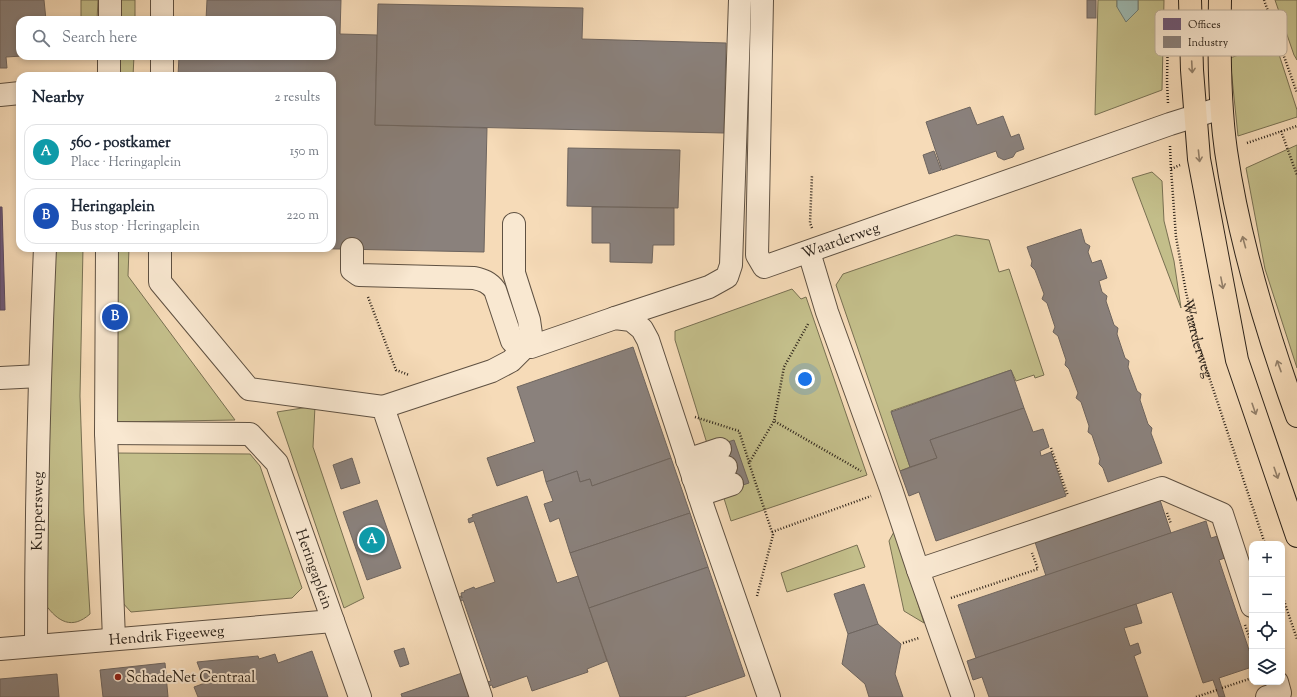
<!DOCTYPE html>
<html lang="en">
<head>
<meta charset="utf-8">
<style>
  body { margin:0; font-family:"Sorts Mill Goudy",serif; background:#f6f6f7; color:#1f2937 }
  .controls { position:absolute; right:12px; bottom:12px; display:grid; overflow:hidden; border-radius:8px; box-shadow:0 2px 6px #0003 }
  .controls button { width:36px; height:36px; display:grid; place-items:center; padding:0; border:0; border-bottom:1px solid #e0e1e3; background:#fff; color:#1f2937; font:20px sans-serif }
  .you { position:absolute; left:805px; top:379px; width:14px; height:14px; margin:-10px; border:3px solid #fff; border-radius:50%; background:#1a73e8; box-shadow:0 0 0 6px #1a73e833 }
  .badge { display:grid; place-items:center; width:26px; height:26px; border-radius:50%; background:#d93025; color:#fff; font-size:13px; font-weight:700 }
  .pin { position:absolute; translate:-50% -50%; border:2px solid #fff; box-shadow:0 1px 4px #0006 }
  .list { margin:0; padding:0; list-style:none }
  h2 { display:flex; justify-content:space-between; align-items:center; height:52px; margin:0; padding:0 16px; font-size:17px }
  h2 small { font-size:13px; font-weight:400; color:#747a83 }
  .list li { display:grid; grid-template-columns:26px 1fr auto; gap:12px; align-items:center; box-sizing:border-box; height:56px; margin:0 8px 8px; padding:0 8px; border:1px solid #e0e1e3; border-radius:12px }
  .list b { display:block; font-size:15px; white-space:nowrap }
  .list p { margin:0; font-size:13px; white-space:nowrap; color:#747a83 }
  .list em { font-size:13px; font-style:normal; color:#747a83 }
  .icon { flex:none; width:22px; height:22px; fill:none; stroke:currentColor; stroke-width:2; stroke-linecap:round; stroke-linejoin:round }
  .map { position:relative; flex:none; width:1297px; height:697px; overflow:hidden }
  .search { position:absolute; background:#fff; box-shadow:0 2px 6px #0003; left:16px; top:16px; width:320px; height:44px; display:flex; align-items:center; gap:10px; box-sizing:border-box; padding:0 14px; border-radius:12px; color:#747a83; font-size:15px }
  .panel { position:absolute; background:#fff; box-shadow:0 2px 6px #0003; left:16px; top:72px; width:320px; height:180px; border-radius:12px }
  .map>svg:first-child { display:block }
  .green { fill:#c3be8a; stroke:#787052 }
  .water { fill:#9dbab3; stroke:#707e76 }
  .offices { fill:#6d597a; stroke:#5a495d }
  .industry { fill:#8a817c; stroke:#6e655f }
  .lines { fill:none; stroke-linecap:round; stroke-linejoin:round }
  .minor-casing { stroke:#5f5142; stroke-width:24 }
  .major-casing { stroke:#2d231a; stroke-width:24 }
  .path { stroke:#2d231a; stroke-width:2.5; stroke-dasharray:1 2; stroke-linecap:butt }
  .minor { stroke:#f9e8d1; stroke-width:22 }
  .major { stroke:#f6dbb8; stroke-width:22 }
  .oneway { stroke:#927f69 }
  .poi-dot { fill:#8f2418; stroke:#f9e8d1; stroke-width:1.5 }
  .labels { text-anchor:middle; stroke-width:4; stroke-linejoin:round; paint-order:stroke }
  .street-label { font-size:15px; fill:#2d231a; stroke:#f9e8d1 }
  .poi-label { font-size:15px; fill:#2d231a; stroke:#f9e8d1; text-anchor:start }
  .key { fill:#f9e8d1; stroke:#bcad9a; stroke-width:1 }
  .key-label { font-size:11px; fill:#2d231a }
</style>
</head>
<body>
<div class="map">
<svg width="1297" height="697" viewBox="0 0 1297 697">
  <rect width="100%" height="100%" fill="#f6dbb8"/>
  <filter id="stains"><feTurbulence type="fractalNoise" baseFrequency=".005" numOctaves="4"/><feColorMatrix values="0 0 0 0 .2 0 0 0 0 .09 0 0 0 0 .02 0 0 0 .5 -.17"/></filter>
  <radialGradient id="worn" r=".72"><stop offset=".6" stop-color="#630" stop-opacity="0"/><stop offset="1" stop-color="#630" stop-opacity=".3"/></radialGradient>
  <g class="green">
    <polygon points="81,0 98,0 97,20 81,20"/>
    <rect x="119" y="0" width="16" height="20"/>
    <polygon points="1098,0 1117,0 1117,7 1138,10 1138,0 1164,0 1162,90 1095,115"/>
    <polygon points="1275,0 1297,0 1297,60 1294,55"/>
    <polygon points="1275,42 1297,110 1297,117 1238,136 1230,58"/>
    <polygon points="117,56 134,56 133,76 117,76"/>
    <polygon points="1297,145 1297,368 1265,269 1246,168"/>
    <polygon points="1152,172 1162,181 1164,221 1174,261 1181,308 1132,178"/>
    <polygon points="956,235 989,240 999,272 1009,269 1044,375 1035,378 1034,375 1016,381 1011,370 891,411 910,467 900,471 836,285 843,274"/>
    <path d="M52,248h31l-3,148 4,118 6,100c-18,16 -32,8 -45,-10z"/>
    <polygon points="111,248 129,248 128,276 235,420 116,422"/>
    <polygon points="792,289 801,299 806,297 867,475 731,521 675,340 675,331"/>
    <polygon points="315,406 313,447 364,598 344,608 277,412"/>
    <polygon points="115,453 250,454 260,466 302,588 292,598 131,612 121,601"/>
    <polygon points="895,530 924,623 904,611 889,541"/>
    <polygon points="857,545 865,567 787,592 781,573"/>
  </g>
  <polygon class="water" points="1117,0 1138,0 1138,10 1126,22 1117,7"/>
  <polygon class="offices" points="0,207 2,207 5,310 0,310"/>
  <g class="industry">
    <polygon points="0,0 44,0 46,20 20,20 20,56 22,56 6,57 7,68 0,68"/>
    <polygon points="207,0 341,0 340,34 377,35 375,125 487,128 484,252 292,248 332,248 332,76 178,76 179,56 332,56 332,20 206,20"/>
    <rect x="1087" y="0" width="9" height="18"/>
    <polygon points="378,4 583,8 582,39 726,43 724,133 375,125"/>
    <polygon points="970,107 977,125 1003,116 1011,137 1019,134 1024,149 1016,152 1013,157 1004,160 998,157 996,151 942,170 926,122"/>
    <polygon points="568,148 680,150 678,208 567,206"/>
    <polygon points="934,151 941,170 929,174 923,155"/>
    <polygon points="592,207 674,208 674,245 653,245 652,263 610,262 610,243 592,243"/>
    <polygon points="1081,229 1085,243 1090,246 1088,252 1092,263 1101,260 1107,278 1099,281 1102,292 1107,296 1106,301 1114,325 1118,328 1117,334 1125,358 1129,361 1128,367 1137,391 1141,394 1140,400 1148,424 1152,428 1151,433 1162,463 1108,482 1103,468 1099,464 1100,459 1092,435 1088,432 1089,426 1081,402 1076,398 1078,393 1069,369 1065,365 1066,360 1058,336 1053,332 1055,327 1047,303 1042,299 1044,294 1035,270 1031,266 1032,261 1027,247"/>
    <polygon points="633,347 671,458 592,486 590,479 580,482 577,471 546,482 543,470 497,486 487,458 535,442 517,387"/>
    <polygon points="1011,370 1024,408 930,440 937,458 910,467 891,412"/>
    <polygon points="1024,408 1033,432 1043,429 1049,447 1040,451 1041,456 1051,452 1066,496 936,541 919,492 909,496 900,471 937,458 930,440"/>
    <polygon points="734,440 749,483 734,488 718,445"/>
    <polygon points="352,458 360,483 341,489 333,465"/>
    <polygon points="671,458 690,513 570,553 559,518 550,522 544,504 553,501 546,482 577,471 580,482 590,479 592,486"/>
    <polygon points="527,496 557,583 578,576 607,661 587,669 588,672 532,691 527,676 493,688 492,685 488,686 487,682 491,681 463,600 459,602 458,597 461,596 462,598 461,593 465,592 464,591 474,587 475,589 495,582 474,521 469,523 468,519 473,517 472,515"/>
    <polygon points="377,500 401,568 367,580 343,512"/>
    <polygon points="1160,500 1171,533 1046,576 1035,542"/>
    <polygon points="690,513 708,567 589,608 570,553"/>
    <polygon points="1206,521 1211,538 1221,535 1228,557 1219,560 1252,659 1252,667 1219,678 1225,697 1219,697 1213,680 1203,683 1172,592 976,658 958,605"/>
    <polygon points="708,567 745,676 684,697 620,697 589,608"/>
    <polygon points="864,584 878,624 848,634 834,594"/>
    <polygon points="1136,604 1142,623 1124,628 1130,646 1138,643 1141,653 1134,656 1148,697 989,697 982,677 973,680 967,661"/>
    <polygon points="878,624 901,644 895,674 903,697 869,697 865,684 842,664 848,634"/>
    <polygon points="404,648 409,664 400,667 394,651"/>
    <polygon points="312,651 328,697 198,697 194,687 205,683 197,662 258,656 259,659 275,654 278,663"/>
    <polygon points="165,663 168,697 103,697 100,670"/>
    <polygon points="462,673 470,697 402,697 401,694"/>
    <polygon points="57,674 59,697 0,697 0,679"/>
  </g>
  <g class="lines">
    <g class="minor-casing">
      <g id="minor">
        <path id="s2" d="M762,0l-5,255 7,12 406,-143 51,-16"/>
        <polyline points="110,20 110,0"/>
        <polyline points="162,20 162,0"/>
        <polyline points="109,76 109,56"/>
        <polyline points="162,76 162,56"/>
        <polyline points="0,95 20,93"/>
        <polyline points="107,248 106,433 114,639"/>
        <polyline points="160,248 160,282 249,389 383,407 481,697"/>
        <path d="M352,249v21l7,5 115,3c9,2 15,4 21,12l17,51 6,6h13l84,-29 16,2 11,9 6,11 56,170 65,187"/>
        <polyline points="809,252 827,312 891,489 918,570 963,697"/>
        <polyline points="615,318 709,287 727,277 731,265 740,0"/>
        <polyline points="0,378 40,376"/>
        <polyline points="383,407 492,371 511,361 525,347 531,334 529,320 514,273 514,224"/>
        <path id="s3" d="M106,433l144,1 27,29 83,234"/>
        <polyline points="687,460 720,449"/>
        <polyline points="693,478 726,467"/>
        <polyline points="699,495 732,484"/>
        <polyline points="918,570 1162,488 1222,514 1252,606"/>
        <path id="s4" d="M36,645c0,-132 3,-264 9,-397"/>
        <path id="s5" d="M0,649l333,-28"/>
        <polyline points="1267,697 1280,693 1277,682"/>
      </g>
    </g>
    <g class="major-casing">
      <g id="major">
        <polyline points="1190,0 1192,70 1199,159 1237,360 1297,536"/>
        <path d="M1220,0c-1,50 -1,101 6,151 13,90 40,179 71,265"/>
      </g>
    </g>
    <g class="path">
      <polyline points="1264,0 1297,93"/>
      <polyline points="1168,30 1167,81 1168,103"/>
      <polyline points="1241,53 1278,39"/>
      <polyline points="1281,131 1297,175"/>
      <polyline points="1247,143 1297,126"/>
      <path id="s1" d="M1170,146l1,23 5,68 10,55 12,52 67,200"/>
      <polyline points="1171,169 1180,165"/>
      <polyline points="812,228 810,223 812,175"/>
      <polyline points="368,297 396,370 409,375"/>
      <polyline points="808,324 784,367 774,421 861,471"/>
      <polyline points="695,417 739,431 749,462"/>
      <polyline points="1051,448 1068,496"/>
      <polyline points="1167,513 1171,524"/>
      <polyline points="772,532 871,496"/>
      <polyline points="1282,595 1297,639"/>
      <polyline points="757,596 773,535 749,463 774,421"/>
      <polyline points="951,598 1038,569 1032,553"/>
      <polyline points="1245,625 1252,645"/>
      <polyline points="903,643 919,638"/>
      <polyline points="1222,688 1252,678"/>
      <polyline points="1196,697 1217,690"/>
    </g>
    <use href="#minor" class="minor"/>
    <use href="#major" class="major"/>
  </g>
  <defs><path id="oneway-shaft" d="M-6 0H5M1.5-3L5.5 0L1.5 3" fill="none" stroke-width="1.6" stroke-linecap="round" stroke-linejoin="round"/></defs>
  <g class="oneway">
    <use href="#oneway-shaft" transform="translate(1192 67) rotate(87)"/>
    <use href="#oneway-shaft" transform="translate(1199 156) rotate(84)"/>
    <use href="#oneway-shaft" transform="translate(1244 242) rotate(-105)"/>
    <use href="#oneway-shaft" transform="translate(1222 283) rotate(79)"/>
    <use href="#oneway-shaft" transform="translate(1279 366) rotate(-110)"/>
    <use href="#oneway-shaft" transform="translate(1254 409) rotate(71)"/>
    <use href="#oneway-shaft" transform="translate(1276 473) rotate(71)"/>
  </g>
  <circle class="poi-dot" cx="118" cy="677" r="4"/>
  <g class="labels">
    <g class="street-label">
      <text dy="5" stroke="none"><textPath href="#s2" startOffset="350">Waarderweg</textPath></text>
      <text dy="5" stroke="none"><textPath href="#s1" startOffset="195">Waarderweg</textPath></text>
      <text dy="5" stroke="none"><textPath href="#s4" startOffset="134">Kuppersweg</textPath></text>
      <text dy="5" stroke="none"><textPath href="#s3" startOffset="296">Heringaplein</textPath></text>
      <text dy="5" stroke="none"><textPath href="#s5" startOffset="167">Hendrik Figeeweg</textPath></text>
    </g>
    <g class="poi-label">
      <text x="126" y="682">SchadeNet Centraal</text>
    </g>
  </g>
  <rect x="1155" y="10" width="132" height="46" rx="6" class="key"/>
  <rect x="1163" y="18" width="18" height="12" fill="#6d597a"/>
  <rect x="1163" y="36" width="18" height="12" fill="#8a817c"/>
  <g class="key-label">
    <text x="1188" y="28">Offices</text>
    <text x="1188" y="46">Industry</text>
  </g>
  <rect width="100%" height="100%" filter="url(#stains)"/>
  <rect width="100%" height="100%" fill="url(#worn)"/>
</svg>
<div class="controls">
<button>+</button>
<button>−</button>
<button><svg class="icon" aria-label="locate" viewBox="0 0 24 24"><circle cx="12" cy="12" r="6"/><path d="M12 2v4M12 18v4M2 12h4M18 12h4"/></svg></button>
<button><svg class="icon" aria-label="layers" viewBox="0 0 24 24"><path d="M12 4l9 5-9 5-9-5zM3 14l9 5 9-5"/></svg></button>
</div>
<div class="you"></div>
<div class="pin badge" style="left:372px;top:540px;background:#0f9aa8">A</div>
<div class="pin badge" style="left:115px;top:317px;background:#1a4fb4">B</div>
<div class="search"><svg class="icon" aria-label="search" viewBox="0 0 24 24"><circle cx="10" cy="10" r="6"/><path d="M15 15l6 6"/></svg>Search here</div>
<section class="panel">
<h2>Nearby<small>2 results</small></h2>
<ul class="list">
<li><span class="badge" style="background:#0f9aa8">A</span><div><b>560 - postkamer</b><p>Place · Heringaplein</p></div><em>150 m</em></li>
<li><span class="badge" style="background:#1a4fb4">B</span><div><b>Heringaplein</b><p>Bus stop · Heringaplein</p></div><em>220 m</em></li>
</ul>
</section>
</div>
</body>
</html>
